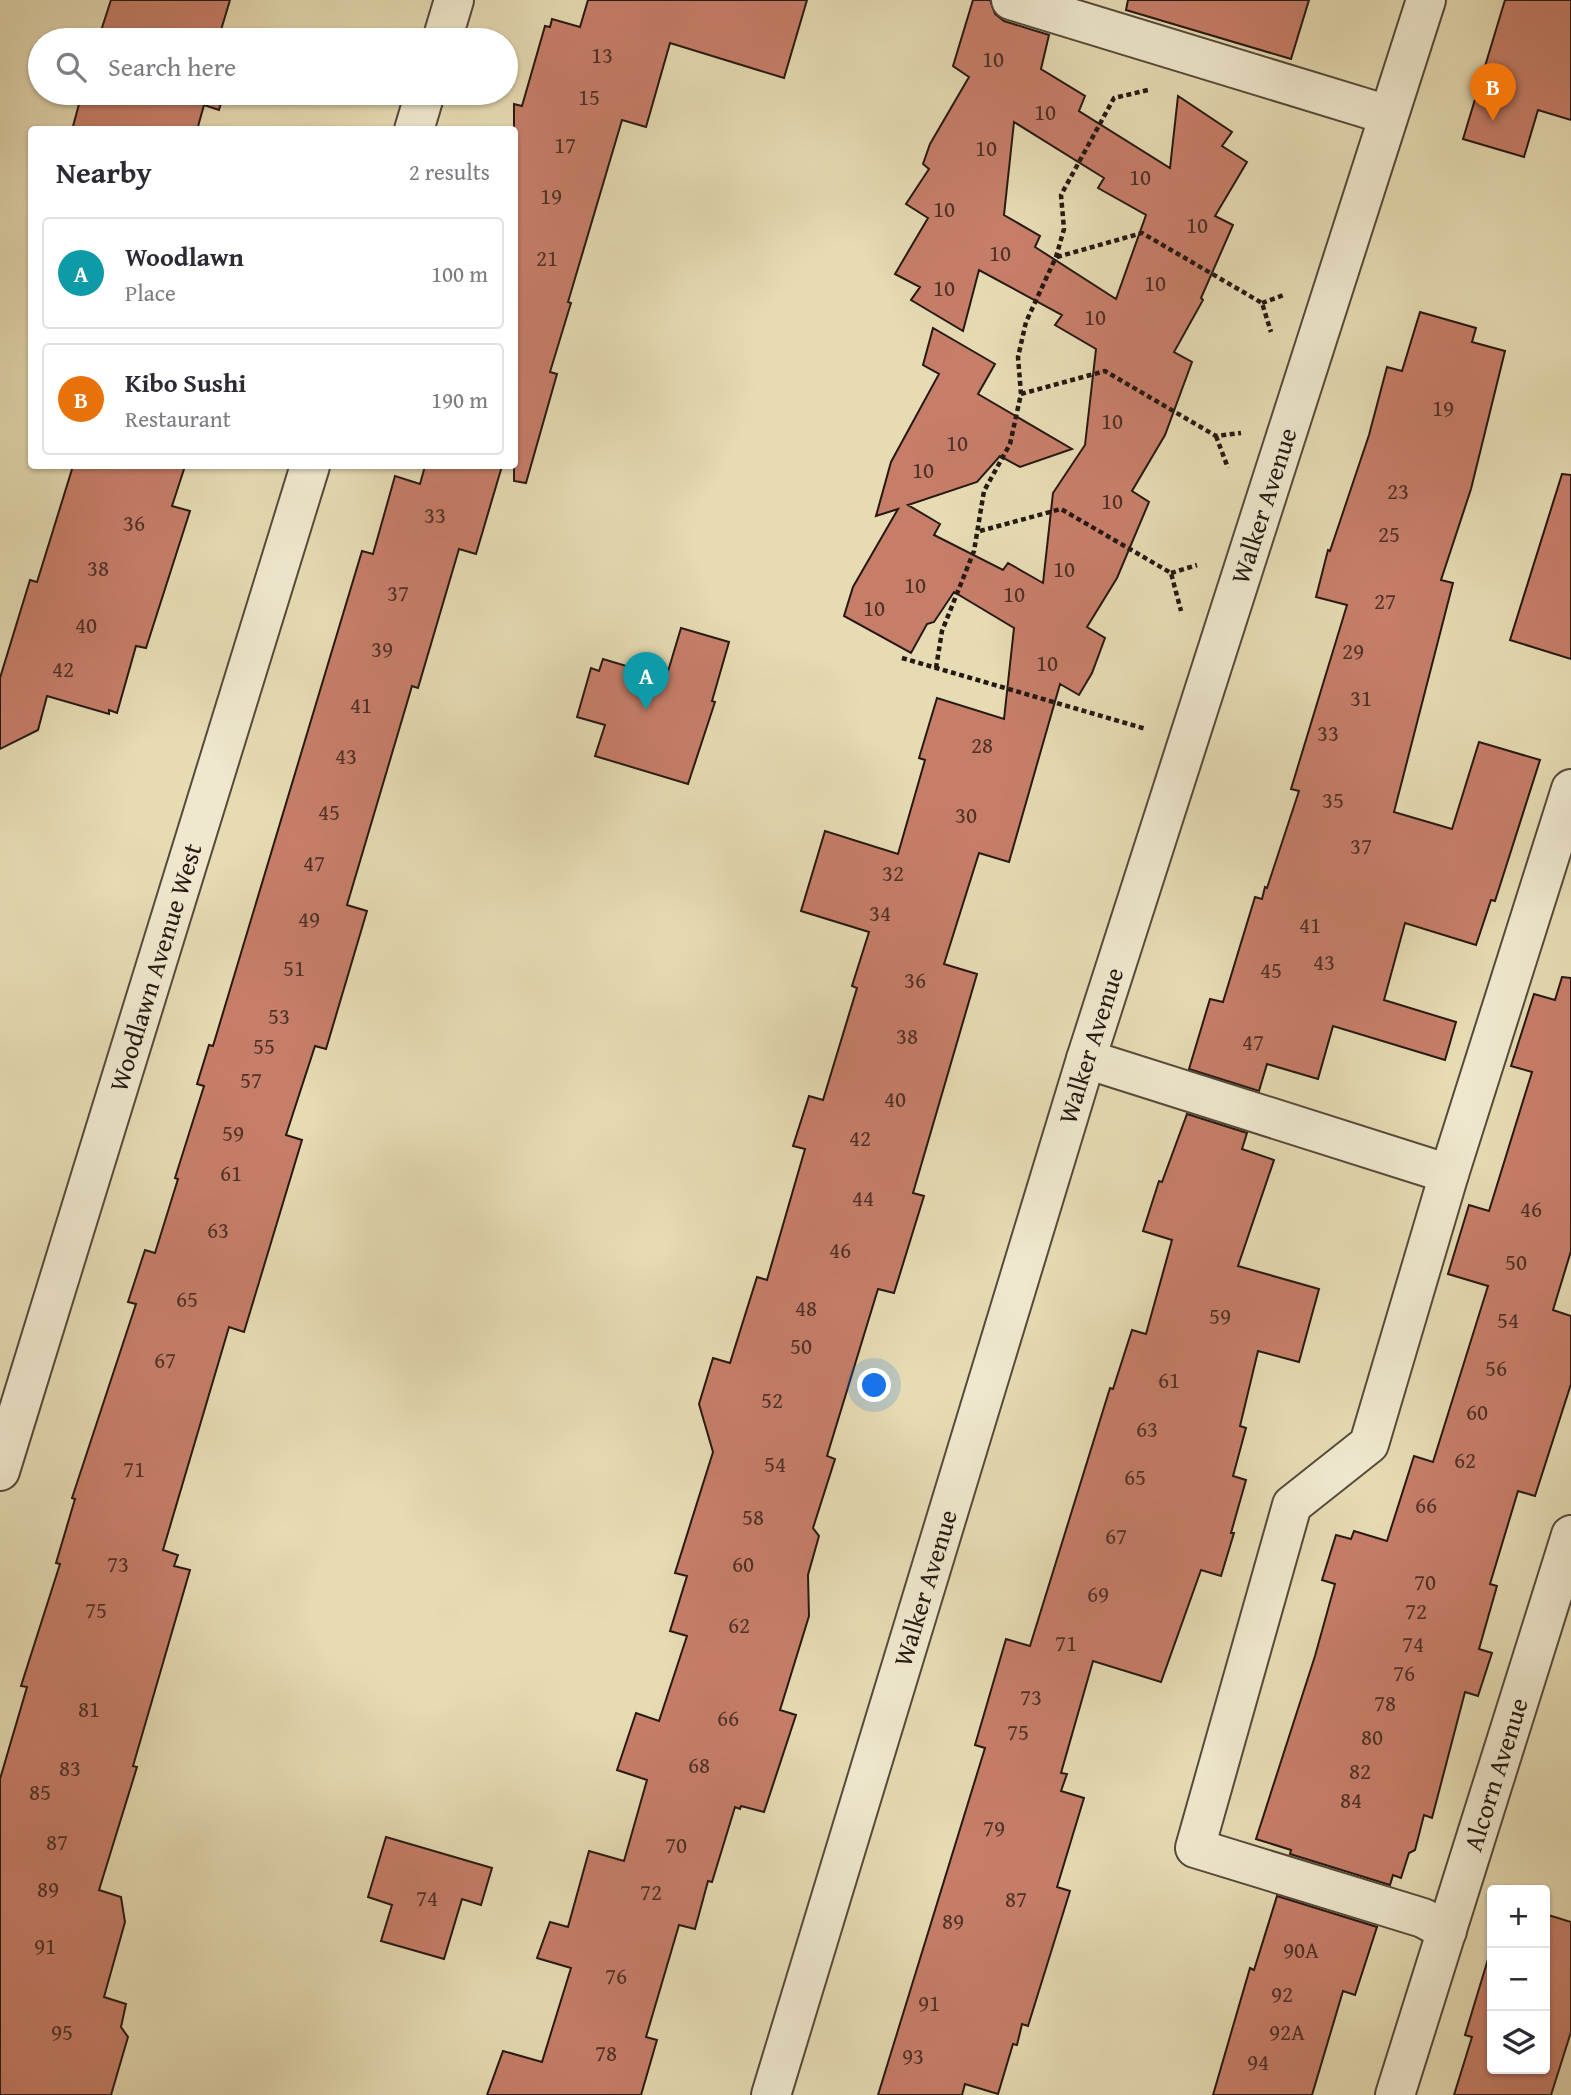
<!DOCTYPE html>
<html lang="en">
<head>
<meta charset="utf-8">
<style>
  body { margin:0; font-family:"Gentium Book Plus",serif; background:#f7f7f7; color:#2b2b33 }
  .controls { position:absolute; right:21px; bottom:21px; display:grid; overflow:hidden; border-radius:7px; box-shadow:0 2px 5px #0004 }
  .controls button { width:63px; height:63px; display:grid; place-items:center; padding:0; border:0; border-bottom:2px solid #e1e1e2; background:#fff; color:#2b2b33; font:35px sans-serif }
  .you { position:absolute; left:875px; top:1386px; width:24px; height:24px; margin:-18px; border:5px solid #fff; border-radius:50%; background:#1a73e8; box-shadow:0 0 0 10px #1a73e833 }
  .badge { display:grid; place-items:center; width:46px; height:46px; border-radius:50%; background:#8f2418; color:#fff; font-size:23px; font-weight:700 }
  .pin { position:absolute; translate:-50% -58px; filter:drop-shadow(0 2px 4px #0008) }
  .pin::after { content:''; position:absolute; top:37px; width:24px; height:21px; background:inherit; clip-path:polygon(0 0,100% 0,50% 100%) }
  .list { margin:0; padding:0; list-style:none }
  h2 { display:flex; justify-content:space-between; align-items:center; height:91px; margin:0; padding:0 28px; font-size:30px }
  h2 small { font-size:23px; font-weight:400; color:#7c7c81 }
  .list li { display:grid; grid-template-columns:46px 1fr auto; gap:21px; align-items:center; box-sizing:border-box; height:112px; margin:0 14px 14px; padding:0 14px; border:2px solid #e1e1e2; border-radius:7px }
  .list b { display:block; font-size:26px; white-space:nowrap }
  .list p { margin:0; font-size:23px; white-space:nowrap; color:#7c7c81 }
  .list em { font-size:23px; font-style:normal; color:#7c7c81 }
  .icon { flex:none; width:38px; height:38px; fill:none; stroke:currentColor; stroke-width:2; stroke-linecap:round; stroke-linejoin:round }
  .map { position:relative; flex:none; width:1571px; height:2095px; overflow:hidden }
  .search { position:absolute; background:#fff; box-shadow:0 2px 5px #0004; left:28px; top:28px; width:490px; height:77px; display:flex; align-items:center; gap:18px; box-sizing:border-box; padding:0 24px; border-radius:38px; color:#7c7c81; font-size:26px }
  .panel { position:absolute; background:#fff; box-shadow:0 2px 5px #0004; left:28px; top:126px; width:490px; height:343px; border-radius:7px }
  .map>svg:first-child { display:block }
  .building { fill:#c77e69; stroke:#261913; stroke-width:2; fill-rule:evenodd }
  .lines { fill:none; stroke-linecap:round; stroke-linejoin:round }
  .minor-casing { stroke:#564a3b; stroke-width:42 }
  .path { stroke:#261913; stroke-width:4.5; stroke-dasharray:5 3.5; stroke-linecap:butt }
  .minor { stroke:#efe8ce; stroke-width:38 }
  .labels { text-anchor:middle; stroke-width:6; stroke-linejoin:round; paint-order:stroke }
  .number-label { font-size:23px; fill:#4e3228 }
  .street-label { font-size:26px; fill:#261913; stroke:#efe8ce }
</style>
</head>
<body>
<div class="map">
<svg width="1571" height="2095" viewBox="0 0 1571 2095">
  <rect width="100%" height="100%" fill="#e6dbb3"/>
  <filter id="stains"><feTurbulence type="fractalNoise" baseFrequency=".00286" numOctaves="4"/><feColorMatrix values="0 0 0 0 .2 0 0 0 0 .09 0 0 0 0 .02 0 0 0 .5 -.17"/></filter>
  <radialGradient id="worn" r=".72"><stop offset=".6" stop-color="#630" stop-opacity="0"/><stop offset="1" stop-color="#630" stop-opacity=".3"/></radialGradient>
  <g class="building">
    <polygon points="111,0 230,0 218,40 98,40"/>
    <polygon points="588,0 807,0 784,78 670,43 646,127 622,120 568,302 571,303 550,372 557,374 526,483 514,481 514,104 522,106 545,26 550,27 552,19 580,27"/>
    <path d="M973,0h17l5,14 9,7 45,14 -8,34 44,27 -6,15 91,57 8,-72 54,36 -10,14 25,16 -32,54 18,9 -32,73 2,2 -29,52 18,10 -27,73 -33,56 17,11 -32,76 -30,49 18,11 -13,35 -13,22 -19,-11 -51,178 -30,-9 -35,111 33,10 -64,219 11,3 -30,97 -16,-4 -51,167 8,3 -22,69 6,8 -11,39 1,41 -29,94 16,5 -32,97 -23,-6 -1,3 -5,-2 -23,75 -4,-1 -13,48 -16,-4 -33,112 11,3 -16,55h-154l16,-44 39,11 29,-94 -34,-10 13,-36 18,5 21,-76 35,10 23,-81 -30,-10 19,-57 23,8 28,-85 -17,-5 17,-55 -12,-3 38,-121 -14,-48 14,-46 17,5 27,-86 10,3 38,-131 -12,-3 16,-50 14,4 34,-112 -5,-2 17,-54 -68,-21 24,-80 73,23 27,-94 -6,-2 18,-60 67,21 10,-91 -60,-36 -20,30 -7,2 -16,29 -67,-37 9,-29 45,-78 -22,7 15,-54 48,-88 -16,-9 10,-37 62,36 -17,30 94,55 -52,18 -20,-11 -23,26 -69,23 32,19 -6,11 69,35 5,-7 35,20 10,-90 32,-48 11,-96 -41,-24 7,-10 -83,-45 -16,61 -52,-31 9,-13 -25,-13 33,-56 -22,-14 23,-35 -6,-5 7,-20 39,-67 -16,-11zM1014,122l90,56 -6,10 48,27 -30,84 -81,-52 5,-11 -36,-21z"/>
    <polygon points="1128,0 1309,0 1291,59 1126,10"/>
    <polygon points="1505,0 1571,0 1571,120 1538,110 1524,157 1463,139"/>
    <polygon points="82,93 224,93 219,110 204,105 197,130 72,130"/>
    <polygon points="1420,312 1476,328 1472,342 1505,351 1471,489 1441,580 1453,583 1394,812 1452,829 1479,742 1540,760 1495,901 1491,900 1476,945 1405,923 1384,1000 1456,1022 1445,1060 1333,1026 1318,1079 1267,1064 1259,1091 1189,1069 1210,999 1223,1002 1255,897 1262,899 1265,887 1267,888 1299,791 1291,789 1347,605 1316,597 1328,550 1330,551 1369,435 1387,367 1402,371"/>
    <polygon points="73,466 185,466 172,506 190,511 146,648 136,646 117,713 109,710 109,714 47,696 38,730 0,749 0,678 30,580 37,582"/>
    <polygon points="425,466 502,466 476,554 459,549 418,688 412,686 347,905 367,911 326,1049 315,1046 286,1135 302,1140 244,1332 229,1327 163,1550 178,1555 174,1566 190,1570 133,1766 137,1767 99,1890 121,1897 125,1922 104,1997 126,2004 121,2027 128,2037 111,2095 0,2095 0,1779 27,1687 21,1686 60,1564 56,1563 75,1499 72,1498 136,1304 128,1302 145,1250 155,1253 178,1179 175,1178 204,1086 197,1084 209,1045 213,1046 362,551 373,554 395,476 420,484"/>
    <polygon points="1562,474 1571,475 1571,659 1510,640"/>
    <polygon points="681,628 729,642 712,701 715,702 688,784 595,756 605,725 577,717 591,668 599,671 603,659 666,678"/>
    <polygon points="1562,977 1571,978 1571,1251 1553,1310 1571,1316 1571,1384 1535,1496 1518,1491 1490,1584 1497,1586 1479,1649 1492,1653 1478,1696 1465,1692 1432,1818 1424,1815 1415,1850 1409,1853 1401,1878 1393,1875 1390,1885 1290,1854 1291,1850 1256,1839 1315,1656 1335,1584 1322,1580 1336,1535 1351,1539 1354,1531 1387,1541 1414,1456 1433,1462 1488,1286 1448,1274 1469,1205 1489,1211 1532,1072 1511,1066 1534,994 1555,1000"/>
    <polygon points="1187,1114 1247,1133 1242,1149 1274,1160 1238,1266 1319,1289 1299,1362 1258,1351 1240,1426 1246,1428 1233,1476 1246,1480 1231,1533 1234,1533 1221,1576 1201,1570 1161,1682 1093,1661 1061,1773 1067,1774 1061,1791 1084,1798 1057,1887 1070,1891 1028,2026 1022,2024 1017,2045 1013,2044 998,2094 965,2084 962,2095 878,2095 985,1748 975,1745 1006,1639 1030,1646 1110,1388 1113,1389 1132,1330 1146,1334 1172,1240 1143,1231 1159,1181 1162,1182"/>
    <polygon points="386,1837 492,1868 481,1905 462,1899 444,1959 381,1941 392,1905 368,1897"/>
    <polygon points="1277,1896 1377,1927 1355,1995 1343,1991 1312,2095 1213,2095 1250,1968 1254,1970"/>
    <polygon points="1545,1914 1571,1922 1571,2032 1551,2095 1454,2095 1472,2037 1465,2035 1492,1946 1492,2069 1545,2069"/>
  </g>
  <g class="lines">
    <g class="minor-casing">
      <g id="minor">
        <polyline points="1011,0 1388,115"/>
        <polyline points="442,40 454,0"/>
        <polyline points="414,130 425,93"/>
        <polyline points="1086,1059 1449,1174"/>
        <path id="s1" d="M0,1471l310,-1005"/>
        <polyline points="1447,1931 1423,1918 1195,1848 1292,1505 1369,1444 1449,1174 1571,789"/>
        <path id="s2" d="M771,2095l315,-1036 340,-1059"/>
        <path id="s3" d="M1395,2095l176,-560"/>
      </g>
    </g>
    <g class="path">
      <polyline points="1057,257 1142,233 1262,303 1271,332"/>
      <polyline points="1262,303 1284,295"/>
      <polyline points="1021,394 1105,371 1216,436 1241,433"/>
      <polyline points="1216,436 1228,468"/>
      <polyline points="980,531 1061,509 1171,573 1181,611"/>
      <polyline points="1171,573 1197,565"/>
      <polyline points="902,658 1146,729"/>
      <polyline points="936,668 942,631 974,551 984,491 1010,444 1021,394 1018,357 1026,322 1056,257 1064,229 1061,195 1114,98 1148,90"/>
    </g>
    <use href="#minor" class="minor"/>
  </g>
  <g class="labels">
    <g class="number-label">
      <text x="602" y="63">13</text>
      <text x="993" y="67">10</text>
      <text x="589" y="105">15</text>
      <text x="1045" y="120">10</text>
      <text x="565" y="153">17</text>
      <text x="986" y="156">10</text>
      <text x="1140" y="185">10</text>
      <text x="551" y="204">19</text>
      <text x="944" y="217">10</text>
      <text x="1197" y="233">10</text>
      <text x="1000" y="261">10</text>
      <text x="547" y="266">21</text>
      <text x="1155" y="291">10</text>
      <text x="944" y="296">10</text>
      <text x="1095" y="325">10</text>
      <text x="1443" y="416">19</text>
      <text x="1112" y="429">10</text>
      <text x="957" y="451">10</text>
      <text x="923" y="478">10</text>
      <text x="1398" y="499">23</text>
      <text x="1112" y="509">10</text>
      <text x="435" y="523">33</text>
      <text x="134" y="531">36</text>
      <text x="1389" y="542">25</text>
      <text x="98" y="576">38</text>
      <text x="1064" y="577">10</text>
      <text x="915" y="593">10</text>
      <text x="398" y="601">37</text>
      <text x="1014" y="602">10</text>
      <text x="1385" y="609">27</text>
      <text x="874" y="616">10</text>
      <text x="86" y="633">40</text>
      <text x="382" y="657">39</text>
      <text x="1353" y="659">29</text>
      <text x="1047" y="671">10</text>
      <text x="63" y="677">42</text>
      <text x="1361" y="706">31</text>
      <text x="361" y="713">41</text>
      <text x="1328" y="741">33</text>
      <text x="982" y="753">28</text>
      <text x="346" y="764">43</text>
      <text x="1333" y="808">35</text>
      <text x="329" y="820">45</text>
      <text x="966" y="823">30</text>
      <text x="1361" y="854">37</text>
      <text x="314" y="871">47</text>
      <text x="893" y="881">32</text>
      <text x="880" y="921">34</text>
      <text x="309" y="927">49</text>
      <text x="1310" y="933">41</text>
      <text x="1324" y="970">43</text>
      <text x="294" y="976">51</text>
      <text x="1271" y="978">45</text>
      <text x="915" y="988">36</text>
      <text x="279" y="1024">53</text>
      <text x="907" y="1044">38</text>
      <text x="1253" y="1050">47</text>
      <text x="264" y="1054">55</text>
      <text x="251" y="1088">57</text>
      <text x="895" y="1107">40</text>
      <text x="233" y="1141">59</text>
      <text x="860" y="1146">42</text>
      <text x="231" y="1181">61</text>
      <text x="863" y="1206">44</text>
      <text x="1531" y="1217">46</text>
      <text x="218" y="1238">63</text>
      <text x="840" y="1258">46</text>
      <text x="1516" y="1270">50</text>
      <text x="187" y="1307">65</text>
      <text x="806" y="1316">48</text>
      <text x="1220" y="1324">59</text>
      <text x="1508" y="1328">54</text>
      <text x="801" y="1354">50</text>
      <text x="165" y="1368">67</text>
      <text x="1496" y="1376">56</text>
      <text x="1169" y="1388">61</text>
      <text x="772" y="1408">52</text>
      <text x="1477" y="1420">60</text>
      <text x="1147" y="1437">63</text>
      <text x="1465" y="1468">62</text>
      <text x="775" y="1472">54</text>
      <text x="134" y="1477">71</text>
      <text x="1135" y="1485">65</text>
      <text x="1426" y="1513">66</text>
      <text x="753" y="1525">58</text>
      <text x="1116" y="1544">67</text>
      <text x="118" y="1572">73</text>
      <text x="743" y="1572">60</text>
      <text x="1425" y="1590">70</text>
      <text x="1098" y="1602">69</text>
      <text x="96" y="1618">75</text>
      <text x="1416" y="1619">72</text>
      <text x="739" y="1633">62</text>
      <text x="1066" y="1651">71</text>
      <text x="1413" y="1652">74</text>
      <text x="1404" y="1681">76</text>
      <text x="1031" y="1705">73</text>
      <text x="1385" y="1711">78</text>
      <text x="89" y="1717">81</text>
      <text x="728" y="1726">66</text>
      <text x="1018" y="1740">75</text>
      <text x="1372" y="1745">80</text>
      <text x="699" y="1773">68</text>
      <text x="70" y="1776">83</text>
      <text x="1360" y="1779">82</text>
      <text x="40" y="1800">85</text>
      <text x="1351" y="1808">84</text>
      <text x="994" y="1836">79</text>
      <text x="57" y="1850">87</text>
      <text x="676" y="1853">70</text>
      <text x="48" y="1897">89</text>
      <text x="651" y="1900">72</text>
      <text x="427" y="1906">74</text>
      <text x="1016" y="1907">87</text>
      <text x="953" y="1929">89</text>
      <text x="45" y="1954">91</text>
      <text x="1301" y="1958">90A</text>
      <text x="616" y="1984">76</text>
      <text x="1282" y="2002">92</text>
      <text x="929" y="2011">91</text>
      <text x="62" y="2040">95</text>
      <text x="1287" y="2040">92A</text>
      <text x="606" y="2061">78</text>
      <text x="913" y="2064">93</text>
      <text x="1258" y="2070">94</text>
    </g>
    <g class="street-label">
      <text dy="9" stroke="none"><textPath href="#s2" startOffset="1664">Walker Avenue</textPath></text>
      <text dy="9" stroke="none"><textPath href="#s1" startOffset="527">Woodlawn Avenue West</textPath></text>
      <text dy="9" stroke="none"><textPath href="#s2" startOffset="1097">Walker Avenue</textPath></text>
      <text dy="9" stroke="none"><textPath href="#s2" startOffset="530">Walker Avenue</textPath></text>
      <text dy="9" stroke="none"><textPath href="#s3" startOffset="336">Alcorn Avenue</textPath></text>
    </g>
  </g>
  <rect width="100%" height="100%" filter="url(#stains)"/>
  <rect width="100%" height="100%" fill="url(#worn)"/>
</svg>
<div class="controls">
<button>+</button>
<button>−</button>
<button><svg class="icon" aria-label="layers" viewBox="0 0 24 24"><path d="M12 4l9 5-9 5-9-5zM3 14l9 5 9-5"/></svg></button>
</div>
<div class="you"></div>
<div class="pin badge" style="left:646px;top:710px;background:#0f9aa8">A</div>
<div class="pin badge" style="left:1493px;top:121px;background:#e8710a">B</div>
<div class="search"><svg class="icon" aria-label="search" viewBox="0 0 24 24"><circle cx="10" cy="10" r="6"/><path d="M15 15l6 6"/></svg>Search here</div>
<section class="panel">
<h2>Nearby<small>2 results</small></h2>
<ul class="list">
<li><span class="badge" style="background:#0f9aa8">A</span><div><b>Woodlawn</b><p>Place</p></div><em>100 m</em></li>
<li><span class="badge" style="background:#e8710a">B</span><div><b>Kibo Sushi</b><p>Restaurant</p></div><em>190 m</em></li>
</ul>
</section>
</div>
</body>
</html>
